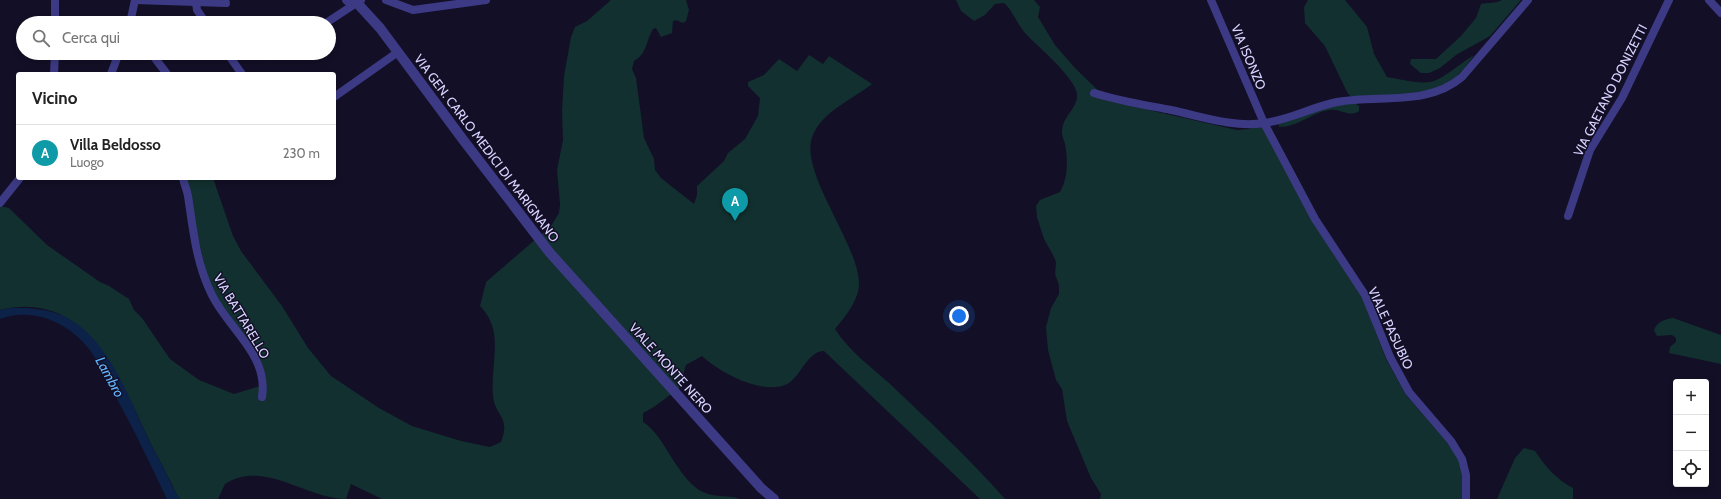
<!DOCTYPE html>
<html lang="it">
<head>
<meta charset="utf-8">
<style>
  body { margin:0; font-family:Cabin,sans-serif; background:#f6f6f6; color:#222 }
  .controls { position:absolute; right:12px; bottom:12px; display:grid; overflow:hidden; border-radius:4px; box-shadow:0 2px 6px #0003 }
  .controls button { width:36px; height:36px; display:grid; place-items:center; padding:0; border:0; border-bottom:1px solid #e0e0e0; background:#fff; color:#222; font:20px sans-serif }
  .you { position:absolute; left:959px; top:316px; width:14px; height:14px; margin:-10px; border:3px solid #fff; border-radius:50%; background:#1a73e8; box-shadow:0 0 0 6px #1a73e833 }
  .badge { display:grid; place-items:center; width:26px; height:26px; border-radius:50%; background:#0b8043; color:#fff; font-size:13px; font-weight:700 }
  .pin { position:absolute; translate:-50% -33px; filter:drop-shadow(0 1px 2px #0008) }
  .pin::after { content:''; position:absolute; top:21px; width:14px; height:12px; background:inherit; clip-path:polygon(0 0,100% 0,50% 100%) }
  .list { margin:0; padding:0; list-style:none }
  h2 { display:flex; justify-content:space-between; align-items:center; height:52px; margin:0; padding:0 16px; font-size:17px }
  h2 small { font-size:13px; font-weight:400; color:#767676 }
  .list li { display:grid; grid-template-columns:26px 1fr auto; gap:12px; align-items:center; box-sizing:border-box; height:56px; padding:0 16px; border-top:1px solid #e0e0e0 }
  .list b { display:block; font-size:15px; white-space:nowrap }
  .list p { margin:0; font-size:13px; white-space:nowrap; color:#767676 }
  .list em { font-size:13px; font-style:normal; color:#767676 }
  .icon { flex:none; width:22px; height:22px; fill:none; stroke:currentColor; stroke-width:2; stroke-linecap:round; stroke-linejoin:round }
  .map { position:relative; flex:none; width:1721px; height:499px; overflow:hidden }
  .search { position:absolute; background:#fff; box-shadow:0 2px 6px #0003; left:16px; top:16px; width:320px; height:44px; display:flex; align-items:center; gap:10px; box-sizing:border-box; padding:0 14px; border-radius:22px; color:#767676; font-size:15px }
  .panel { position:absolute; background:#fff; box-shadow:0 2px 6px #0003; left:16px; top:72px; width:320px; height:108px; border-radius:4px }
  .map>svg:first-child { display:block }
  .green { fill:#12302f }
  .water { fill:#0c2248 }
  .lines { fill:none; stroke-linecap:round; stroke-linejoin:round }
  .minor { stroke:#3d3a85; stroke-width:8 }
  .tertiary { stroke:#3d3a85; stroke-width:10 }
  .labels { text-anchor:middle; stroke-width:3; stroke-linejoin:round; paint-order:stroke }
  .street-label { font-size:13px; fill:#d9d4ff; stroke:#130f26 }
  .water-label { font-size:14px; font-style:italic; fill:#62b6ff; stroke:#130f26 }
</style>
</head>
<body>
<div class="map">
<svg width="1721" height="499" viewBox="0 0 1721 499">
  <rect width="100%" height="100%" fill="#130f26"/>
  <g class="green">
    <path d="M611,0h75l3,10 -3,11 -3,2 -7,-3 -3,1 -1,12 -11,4 -5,-9 -3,1c-7,12 -6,25 -19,32l-2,8 4,9 8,60 10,21 1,11 6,8 33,26 3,-9v-9l27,-25 4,-8 17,-14 13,-23 2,-18 -12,-12v-4l16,-7 15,-16 18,12 12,-16 14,9 6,-8 43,28c-20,16 -49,27 -59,51 -16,35 46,108 46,149 0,16 -14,33 -24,45 14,22 35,37 54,54 40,38 80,75 116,116h-25l-156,-148c-16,0 -23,24 -35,32 -24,14 -69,-10 -87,-27l-16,9 -7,24c-13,8 -23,18 -36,24v9c22,14 31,50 56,68 16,9 27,4 41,9h-358l-31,-15 -5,15c-39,0 -83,-40 -121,-15l-7,15h-38c-6,-8 -8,-16 -13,-24 -5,-12 -13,-23 -18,-35 -29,-62 -62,-151 -149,-130v-104l9,2 38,37 53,37 9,4 20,13 5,11 8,8 28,41 29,21 35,14 26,-8 -1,-20 -47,-71 -29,-117h30l20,58 8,15 41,55 26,42 23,28 48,32 33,18 49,15 29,6 11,-5c10,-26 -6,-25 -8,-46 -2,-21 4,-43 1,-63 -2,-11 -6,-18 -14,-27l6,-24 65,-56 8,-13 1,-9 -3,-34 6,-30 -1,-29 2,-35 7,-39 4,-10 12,-6z"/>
    <path d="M956,0h78l6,7 -2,10 17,28 20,23 34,33 128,29 12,-1 12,-4 51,96 50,76 24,62 20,36 42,48 11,18 3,12v26h-362l1,-5 -10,-16 -24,-57 -5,-32 -6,-9 -8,-30 -2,-23 5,-19 8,-14v-9l-4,-11 1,-12 -3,-7 -9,-16 -7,-22 -1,-11 4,-6 20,-8c8,-14 8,-32 5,-48 -1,-3 -3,-8 -3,-12 0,-16 16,-23 15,-38 -2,-17 -40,-48 -52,-61 -8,-9 -12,-22 -21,-30l-9,1 -10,11 -11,6 -13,-10z"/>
    <path d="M1308,0h37l22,27 7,27 13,23c13,2 29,7 43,5 11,-1 32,-20 44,-27 -7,10 -14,20 -25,27 -27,17 -66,14 -97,16l-5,-6 -22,-46 -20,-23 -1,-16z"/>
    <path d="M1502,0h19l-31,36 -34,19 -16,13 -11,5h-8l-11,-9 1,-5h25l25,-23 15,-18 5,-14c8,-2 14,0 21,-4z"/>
    <path d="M1353,102l6,4v5c-10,7 -18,-3 -30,-1 -18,3 -31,17 -50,17l-1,-5 58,-18z"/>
    <path d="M1673,318l48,17v29l-52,-11 1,-6 6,-5v-4l-4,-3 -15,1 -3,-6c3,-8 10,-11 19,-12z"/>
    <path d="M1524,448l11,3c10,15 22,29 38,37v11h-76l18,-41z"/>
  </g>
  <path class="water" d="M10,308c17,0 34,0 51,7 46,19 68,83 88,125 5,12 13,23 18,35 4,8 7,16 13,24h-13c-16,-33 -31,-66 -49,-98 -9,-16 -15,-33 -26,-48 -20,-29 -58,-47 -92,-34v-9z"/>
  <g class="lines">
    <g class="minor">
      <polyline points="135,0 226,3"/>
      <polyline points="386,0 413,10 486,0"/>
      <polyline points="1211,0 1264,123 1315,219 1365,295 1390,357 1409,392 1451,441 1462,459 1466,475 1466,499"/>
      <polyline points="1709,0 1721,13"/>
      <polyline points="196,2 197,10 206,23"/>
      <polyline points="55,23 55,0"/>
      <polyline points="130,23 135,0"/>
      <polyline points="326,23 361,0"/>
      <polyline points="151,53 167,74"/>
      <polyline points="227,53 242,74"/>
      <polyline points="271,56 275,53"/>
      <polyline points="54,74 55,53"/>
      <polyline points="111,74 119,53"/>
      <path d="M1094,93c25,8 51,12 77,17 29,6 63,18 93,13 25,-3 48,-16 73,-21 41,-8 90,5 125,-25l66,-77"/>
      <polyline points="334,97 398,52"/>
      <path d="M183,178c1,6 4,12 5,18 5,33 8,66 23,97 16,35 58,61 51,104"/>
      <polyline points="0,203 20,178"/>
      <polyline points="1568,216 1590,150 1622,98 1669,0"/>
    </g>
    <polyline class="tertiary" points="347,0 358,4 380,28 464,141 550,253 761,488 774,499"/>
  </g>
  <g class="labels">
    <g class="street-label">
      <text transform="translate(1249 57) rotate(67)" y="5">VIA ISONZO</text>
      <text transform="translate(1610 90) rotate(-63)" y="5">VIA GAETANO DONIZETTI</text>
      <text transform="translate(487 148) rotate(53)" y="5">VIA GEN. CARLO MEDICI DI MARIGNANO</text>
      <text transform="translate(242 316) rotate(59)" y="5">VIA BATTARELLO</text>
      <text transform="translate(1391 328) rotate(65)" y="5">VIALE PASUBIO</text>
      <text transform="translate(671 368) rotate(48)" y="5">VIALE MONTE NERO</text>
    </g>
    <g class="water-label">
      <text transform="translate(110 377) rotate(61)" y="5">Lambro</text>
    </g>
  </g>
</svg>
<div class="controls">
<button>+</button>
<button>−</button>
<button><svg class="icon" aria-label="locate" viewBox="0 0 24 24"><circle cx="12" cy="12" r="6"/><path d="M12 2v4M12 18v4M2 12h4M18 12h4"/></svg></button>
</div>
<div class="you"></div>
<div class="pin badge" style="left:735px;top:221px;background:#0f9aa8">A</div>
<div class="search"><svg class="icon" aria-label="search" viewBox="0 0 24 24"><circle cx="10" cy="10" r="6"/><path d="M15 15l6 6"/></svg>Cerca qui</div>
<section class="panel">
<h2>Vicino<small></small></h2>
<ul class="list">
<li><span class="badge" style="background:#0f9aa8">A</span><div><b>Villa Beldosso</b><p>Luogo</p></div><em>230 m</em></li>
</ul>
</section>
</div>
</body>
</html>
